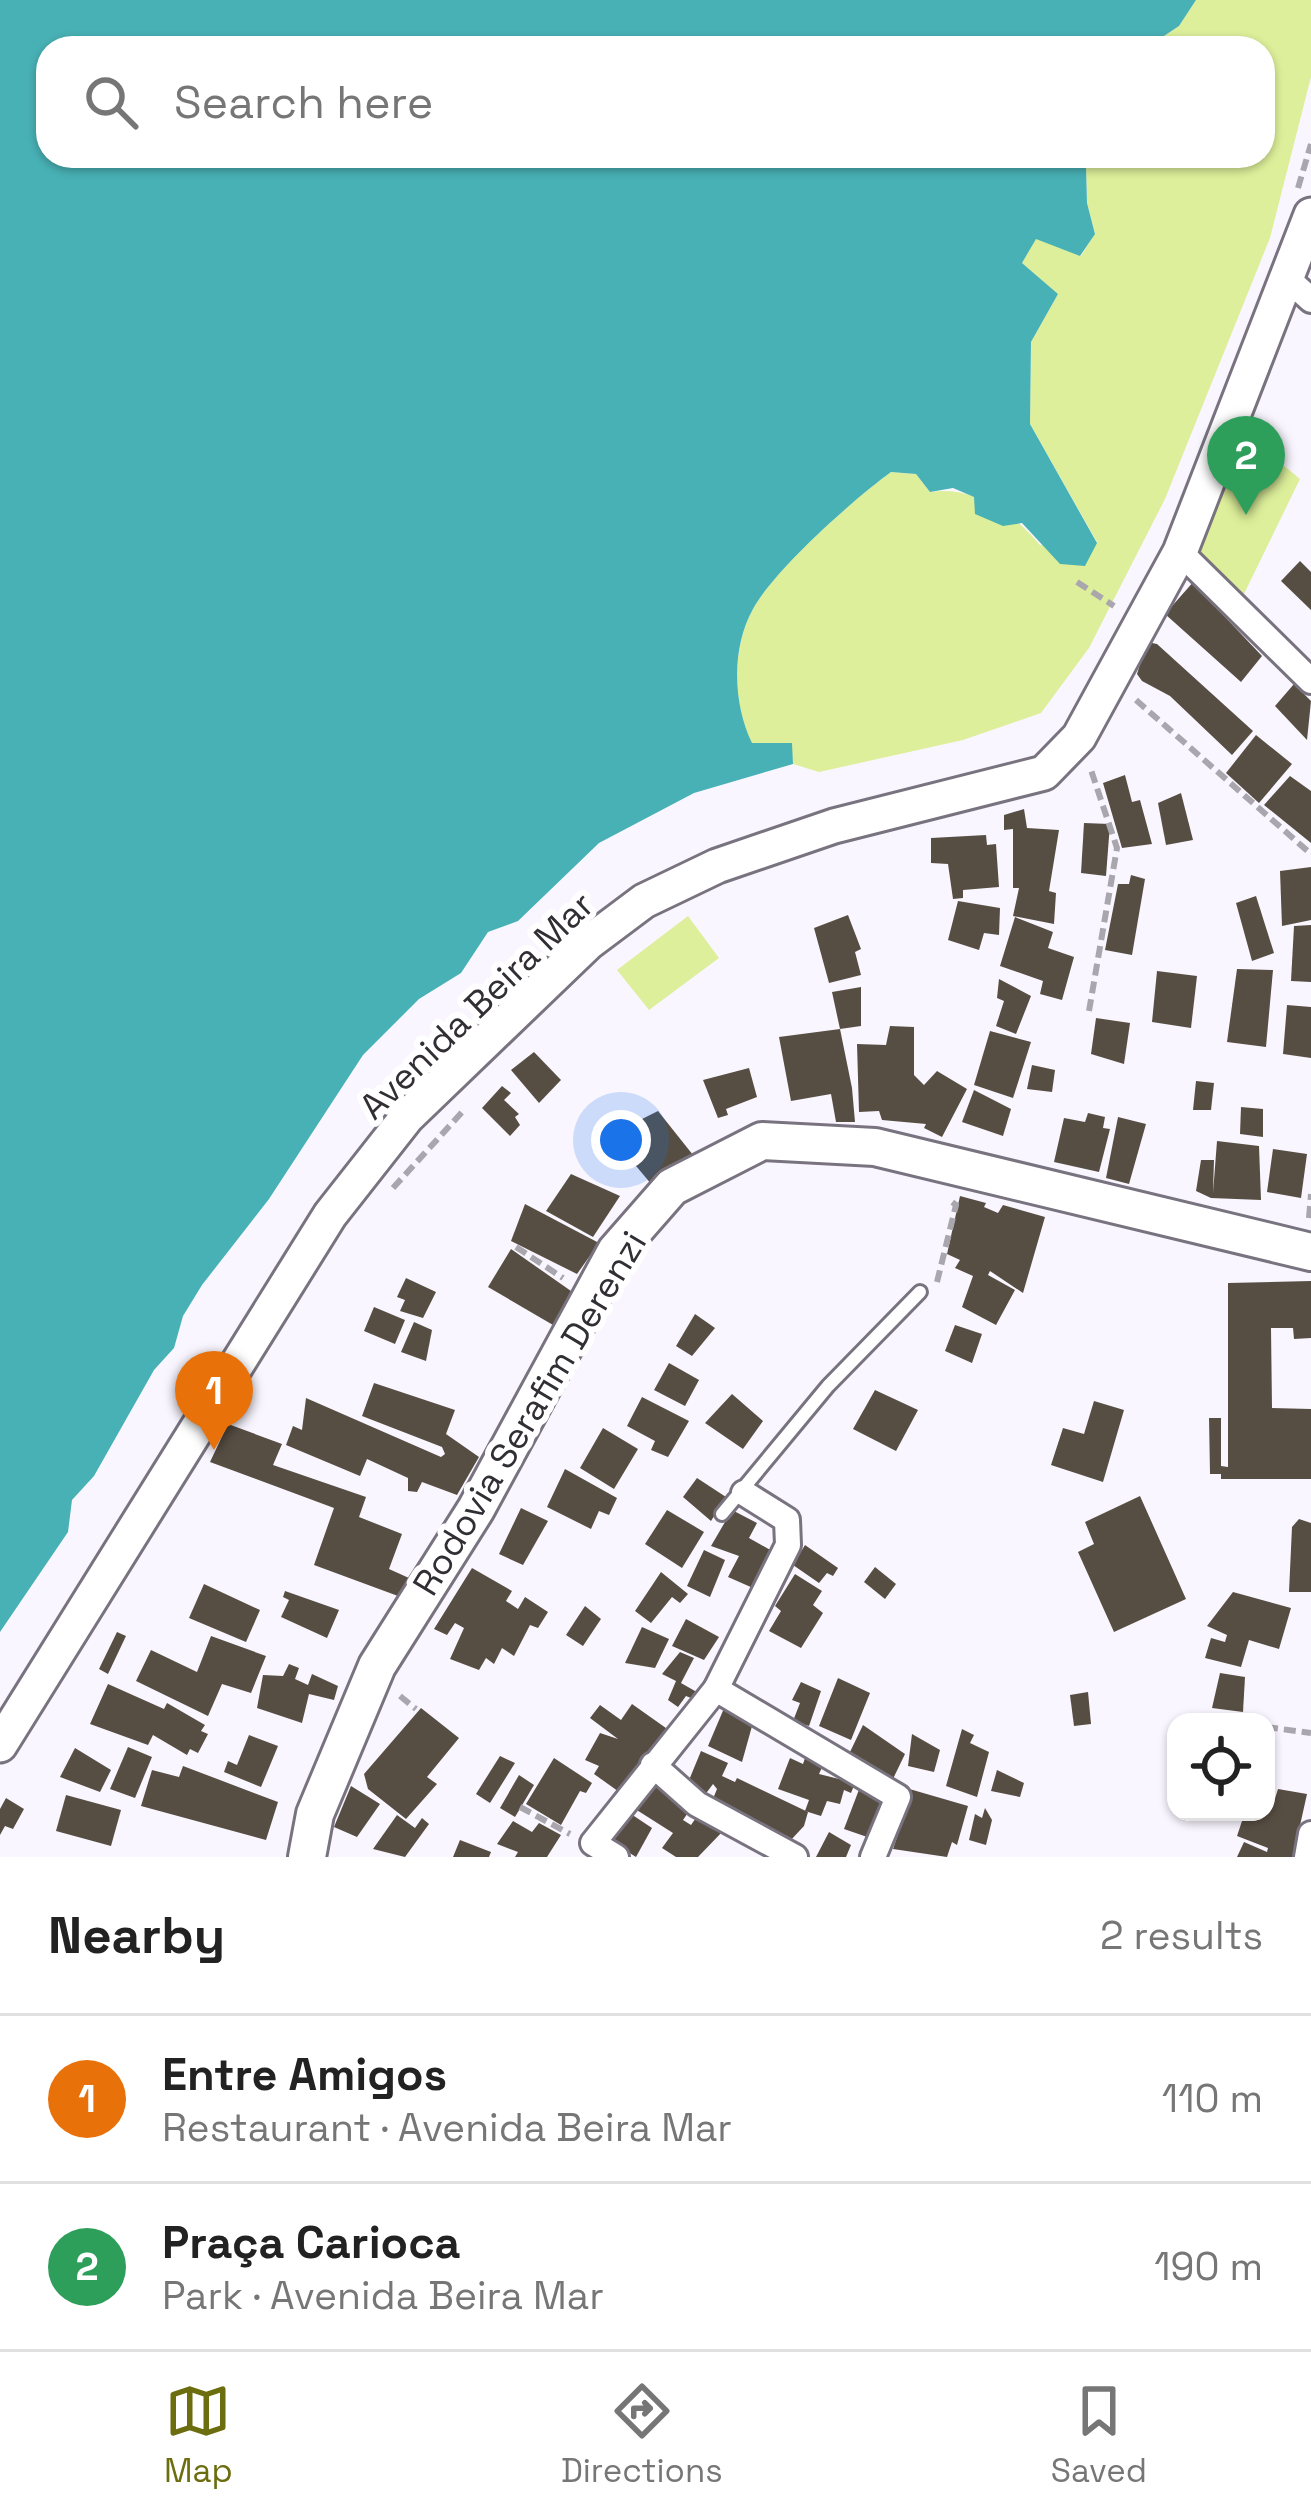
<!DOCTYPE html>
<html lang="en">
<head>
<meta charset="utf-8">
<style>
  body { margin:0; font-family:"Space Grotesk",sans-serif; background:#f2f2f2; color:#222 }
  .controls { position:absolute; right:36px; bottom:36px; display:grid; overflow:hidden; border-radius:24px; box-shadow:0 3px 9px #0004 }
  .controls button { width:108px; height:108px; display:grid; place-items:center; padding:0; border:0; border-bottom:3px solid #e0e0e0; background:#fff; color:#222; font:60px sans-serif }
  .you { position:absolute; left:621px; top:1140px; width:42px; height:42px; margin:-30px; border:9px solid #fff; border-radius:50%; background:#1a73e8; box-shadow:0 0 0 18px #1a73e833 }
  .badge { display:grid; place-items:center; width:78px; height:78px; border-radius:50%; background:#6c6d0f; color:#fff; font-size:39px; font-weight:700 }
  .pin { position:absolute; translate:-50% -99px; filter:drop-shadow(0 3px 6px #0008) }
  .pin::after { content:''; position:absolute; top:63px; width:42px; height:36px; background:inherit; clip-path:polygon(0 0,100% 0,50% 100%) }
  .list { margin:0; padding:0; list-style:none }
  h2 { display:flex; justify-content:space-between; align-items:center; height:156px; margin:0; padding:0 48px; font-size:51px }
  h2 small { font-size:39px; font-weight:400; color:#767676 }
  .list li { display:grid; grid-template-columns:78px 1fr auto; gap:36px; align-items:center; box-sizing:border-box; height:168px; padding:0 48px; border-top:3px solid #e0e0e0 }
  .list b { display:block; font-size:45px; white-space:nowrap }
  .list p { margin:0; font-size:39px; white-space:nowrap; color:#767676 }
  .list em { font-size:39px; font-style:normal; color:#767676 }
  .icon { flex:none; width:66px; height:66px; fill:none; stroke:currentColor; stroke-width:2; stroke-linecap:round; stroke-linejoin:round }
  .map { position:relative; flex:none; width:1311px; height:1857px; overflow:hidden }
  .search { position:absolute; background:#fff; box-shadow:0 3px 9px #0004; left:36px; right:36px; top:36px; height:132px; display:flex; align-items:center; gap:30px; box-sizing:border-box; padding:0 42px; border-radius:36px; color:#767676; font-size:45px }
  .sheet { height:492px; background:#fff }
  nav { display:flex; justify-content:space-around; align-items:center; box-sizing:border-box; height:168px; border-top:3px solid #e0e0e0; background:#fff; font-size:33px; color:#767676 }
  nav a { display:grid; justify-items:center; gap:6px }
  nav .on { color:#6c6d0f }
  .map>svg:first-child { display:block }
  .green { fill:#ddef9a }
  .water { fill:#48b1b5 }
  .building { fill:#574e43 }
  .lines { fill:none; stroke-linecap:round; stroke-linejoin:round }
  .service-casing { stroke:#797380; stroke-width:18 }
  .minor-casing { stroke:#797380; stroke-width:30 }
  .tertiary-casing { stroke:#797380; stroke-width:39 }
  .secondary-casing { stroke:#797380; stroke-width:42 }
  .path { stroke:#a9a6ae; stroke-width:6; stroke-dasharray:12 6; stroke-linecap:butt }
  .service { stroke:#fff; stroke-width:12 }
  .minor { stroke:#fff; stroke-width:24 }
  .tertiary { stroke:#fff; stroke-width:33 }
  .secondary { stroke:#fff; stroke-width:36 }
  .labels { text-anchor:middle; stroke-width:12; stroke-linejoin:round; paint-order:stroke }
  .street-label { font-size:36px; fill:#312e34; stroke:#fff }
</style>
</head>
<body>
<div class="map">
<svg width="1311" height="1857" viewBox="0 0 1311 1857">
  <rect width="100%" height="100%" fill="#faf6ff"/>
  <g class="green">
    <path d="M1196,0h115v77l-41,161 -105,261 -76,149 -48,65 -78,27 -144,32 -26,-8 -2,-21 -39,1c-19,-39 -21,-95 1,-135 21,-39 102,-111 138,-137l25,2 14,18c42,-7 84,21 110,53l57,-3 -67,-118 1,-82 27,-48 -36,-31 14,-25 45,18 14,-23 -8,-30 -1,-37 15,-10h162v-108h-117l33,-22z"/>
    <polygon points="1241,430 1300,479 1244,594 1195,551"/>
    <polygon points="688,916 719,958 649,1010 617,970"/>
  </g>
  <path class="water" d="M0,0h1196l-17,26 -33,22h-1098v108h1053l-15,11 1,36 8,31 -15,22 -44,-17 -14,24 36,31 -27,48 -1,82 67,119 -12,23 -25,-2 -38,-41 -19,3 -28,-12 -1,-17 -21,-9 -23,4 -14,-18 -25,-2c-36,26 -117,98 -138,137 -22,39 -20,95 -1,134h40l1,21 -99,29 -95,50 -81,78 -30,11 -27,41 -42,26 -56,56 -94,144 -67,86 -19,31 -9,32 -20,22 -60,106 -22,24 -4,32 -68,100z"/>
  <g class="building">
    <polygon points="1300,561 1311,572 1311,610 1281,581"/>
    <polygon points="1195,580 1213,590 1207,598 1262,656 1241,682 1165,614"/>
    <polygon points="1147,642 1157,644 1253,731 1232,755 1170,696 1142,681 1137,674"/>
    <polygon points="1294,684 1311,701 1307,740 1275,706"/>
    <polygon points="1256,735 1292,764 1259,803 1226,773"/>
    <polygon points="1125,775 1132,802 1140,800 1152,844 1122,848 1103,783"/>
    <polygon points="1290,776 1311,791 1311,843 1264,805"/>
    <polygon points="1181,793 1193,840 1166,845 1158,803"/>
    <polygon points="1024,809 1027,828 1059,830 1049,891 1056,893 1054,924 1013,916 1019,888 1013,888 1013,829 1004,830 1004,815"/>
    <polygon points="1084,823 1110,824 1106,876 1081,873"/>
    <polygon points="986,835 987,845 996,844 999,887 963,890 963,898 953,899 948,864 931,863 931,838"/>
    <polygon points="1311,867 1311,920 1282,926 1280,871"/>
    <polygon points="1131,875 1145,879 1132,955 1105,950 1118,884 1129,884"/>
    <polygon points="1256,896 1274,953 1252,961 1236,903"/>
    <polygon points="958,901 1000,908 999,935 984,933 979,950 948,940"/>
    <polygon points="848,915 861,949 855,952 861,975 829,983 814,928"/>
    <polygon points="1015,917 1053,932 1048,948 1074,957 1062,1000 1040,994 1043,981 1000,966"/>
    <polygon points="1311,925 1311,982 1291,981 1294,926"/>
    <polygon points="1237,969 1273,970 1266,1047 1227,1042"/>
    <polygon points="1157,971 1197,976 1191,1028 1152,1022"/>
    <polygon points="999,979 1031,996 1016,1034 996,1026 1004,1001 997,998"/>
    <polygon points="861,987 861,1026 840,1029 832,992"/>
    <polygon points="1287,1005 1311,1007 1311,1058 1283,1054"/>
    <polygon points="1096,1018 1130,1023 1124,1064 1091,1054"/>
    <polygon points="890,1026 914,1027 914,1075 924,1085 937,1071 967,1089 942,1137 924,1128 926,1124 882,1120 879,1111 859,1112 857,1044 886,1045"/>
    <polygon points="840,1029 852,1088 855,1122 836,1122 831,1094 791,1101 779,1037"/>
    <polygon points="990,1031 1031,1042 1013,1098 974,1085"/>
    <polygon points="534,1052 561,1080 539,1103 511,1070"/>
    <polygon points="1032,1065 1055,1070 1052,1092 1027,1089"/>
    <polygon points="749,1068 757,1097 726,1109 728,1115 718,1118 703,1080"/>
    <polygon points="1196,1081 1214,1083 1211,1110 1193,1110"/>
    <polygon points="502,1086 511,1093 504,1100 519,1114 515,1117 520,1125 510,1136 482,1108"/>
    <polygon points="974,1090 1011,1109 1003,1136 962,1122"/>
    <polygon points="1241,1107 1263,1109 1263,1137 1240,1134"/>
    <polygon points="658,1111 693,1155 652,1185 610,1135"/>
    <polygon points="1088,1113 1105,1117 1103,1128 1110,1129 1099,1172 1054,1162 1064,1118 1085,1122"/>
    <polygon points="1118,1117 1146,1124 1129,1184 1106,1178"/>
    <polygon points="1217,1141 1259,1146 1261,1200 1211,1198 1196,1191 1201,1160 1214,1160 1213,1193"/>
    <polygon points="1273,1149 1307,1154 1301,1198 1267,1192"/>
    <polygon points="571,1174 620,1196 593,1237 546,1211"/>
    <polygon points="960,1196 986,1203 984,1207 998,1213 1003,1205 1045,1217 1023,1293 990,1271 988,1275 1015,1290 996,1325 962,1307 973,1276 955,1268 960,1260 947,1254"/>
    <polygon points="525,1204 599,1243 577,1274 511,1241"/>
    <polygon points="511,1249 571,1291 553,1325 488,1287"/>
    <polygon points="406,1278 436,1292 423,1318 400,1311 405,1300 397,1297"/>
    <polygon points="1311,1281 1311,1338 1294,1339 1293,1328 1271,1328 1272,1408 1311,1409 1311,1479 1221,1479 1221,1474 1210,1474 1209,1418 1221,1418 1221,1466 1228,1467 1228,1283"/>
    <polygon points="374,1307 405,1320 395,1344 364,1331"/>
    <polygon points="695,1314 715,1328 692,1356 676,1346"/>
    <polygon points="414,1322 432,1330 426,1361 401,1352"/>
    <polygon points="955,1325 982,1334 972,1363 945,1351"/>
    <polygon points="669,1363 699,1380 685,1406 654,1390"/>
    <polygon points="374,1383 455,1410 446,1434 479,1457 457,1495 422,1482 417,1492 408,1491 408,1478 367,1459 360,1476 286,1445 293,1426 302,1430 306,1398 441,1457 445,1454 442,1447 362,1416"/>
    <polygon points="875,1390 918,1410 896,1451 853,1429"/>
    <polygon points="732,1394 763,1421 743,1449 705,1423"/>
    <polygon points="642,1397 689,1421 668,1457 651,1450 655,1441 627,1426"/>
    <polygon points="1094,1401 1124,1410 1103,1482 1051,1465 1063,1428 1084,1434"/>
    <polygon points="228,1424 282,1444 273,1465 366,1497 359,1517 402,1534 389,1569 409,1578 398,1596 314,1565 334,1508 210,1462"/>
    <polygon points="603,1428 638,1449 614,1489 580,1468"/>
    <polygon points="565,1469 617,1498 609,1515 599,1511 591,1529 547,1507"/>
    <polygon points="697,1478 726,1497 711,1521 683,1497"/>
    <polygon points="1140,1496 1186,1599 1114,1632 1078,1552 1094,1544 1085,1522"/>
    <polygon points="521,1508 548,1521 523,1565 499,1554"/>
    <polygon points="667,1510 704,1532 682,1568 645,1544"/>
    <polygon points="732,1510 757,1523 749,1538 772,1551 753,1588 728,1577 739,1556 711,1546"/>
    <polygon points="1299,1519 1311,1523 1311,1592 1289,1592 1292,1527"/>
    <polygon points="805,1545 838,1568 833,1576 827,1573 819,1583 793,1565"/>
    <polygon points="704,1550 725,1560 710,1597 687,1586"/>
    <polygon points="875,1567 896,1584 885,1599 864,1582"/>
    <polygon points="472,1568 512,1591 506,1601 518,1609 525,1597 548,1612 538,1628 530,1625 514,1656 502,1648 494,1664 486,1658 479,1670 450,1659 464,1628 455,1623 447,1635 434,1629"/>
    <polygon points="661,1572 688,1594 680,1603 672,1597 651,1623 635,1611"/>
    <polygon points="795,1574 822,1591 813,1605 823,1613 801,1648 769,1631 781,1611 775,1606"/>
    <polygon points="204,1584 260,1610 246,1642 189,1618"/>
    <polygon points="285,1591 339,1610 327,1638 281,1617 289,1600 283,1597"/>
    <polygon points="1233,1592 1291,1608 1279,1649 1249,1640 1241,1667 1205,1658 1211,1638 1225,1642 1227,1635 1207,1626"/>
    <polygon points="585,1606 601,1619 583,1646 566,1635"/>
    <polygon points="686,1619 719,1637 704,1660 672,1646"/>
    <polygon points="642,1627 669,1639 655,1668 625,1663"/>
    <polygon points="117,1632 126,1636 108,1674 99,1669"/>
    <polygon points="211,1636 266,1656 251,1693 222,1684 208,1716 136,1681 151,1650 197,1672"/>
    <polygon points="680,1652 694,1658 681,1683 702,1695 698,1701 686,1696 678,1707 668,1700 676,1681 662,1674"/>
    <polygon points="289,1664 299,1668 295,1679 308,1685 312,1674 338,1686 334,1700 309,1694 302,1723 257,1708 263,1675 283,1676"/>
    <polygon points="1220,1673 1245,1677 1243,1712 1212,1708"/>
    <polygon points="838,1678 870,1693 851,1740 819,1726"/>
    <polygon points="801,1682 821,1691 809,1726 793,1721 800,1703 792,1700"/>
    <polygon points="108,1684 164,1709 167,1703 205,1725 201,1731 208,1734 198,1753 190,1749 187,1755 153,1735 148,1745 90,1724"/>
    <polygon points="1088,1692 1091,1724 1074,1726 1070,1695"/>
    <polygon points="632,1704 673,1733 622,1794 594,1774 599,1766 585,1760 600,1733 618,1739 590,1718 600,1705 621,1720"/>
    <polygon points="725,1706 754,1719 742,1762 708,1746"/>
    <polygon points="421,1708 459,1738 427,1777 437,1784 406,1819 368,1789 364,1774"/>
    <polygon points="863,1725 905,1754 891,1783 849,1754"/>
    <polygon points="962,1729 974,1735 970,1743 989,1752 977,1797 946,1786"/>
    <polygon points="912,1734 940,1750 934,1772 908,1766"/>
    <polygon points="249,1735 278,1746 261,1787 224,1772 228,1761 237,1765"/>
    <polygon points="128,1747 152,1757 135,1798 110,1789"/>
    <polygon points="75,1748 111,1770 100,1792 60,1777"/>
    <polygon points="701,1751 728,1763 722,1776 735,1782 737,1778 808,1812 804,1826 789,1842 710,1806 717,1789 713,1784 704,1796 687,1785"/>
    <polygon points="806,1755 824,1763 819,1774 855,1783 851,1793 844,1790 840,1804 827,1801 821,1816 805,1811 809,1800 778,1789 790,1758 803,1764"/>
    <polygon points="500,1756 515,1763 490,1803 476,1794"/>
    <polygon points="554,1758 592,1783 586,1793 580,1791 561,1825 526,1804"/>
    <polygon points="183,1766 278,1802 266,1840 141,1806 152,1770 179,1777"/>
    <polygon points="997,1770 1024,1783 1020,1797 991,1791"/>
    <polygon points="519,1775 534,1785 515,1817 500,1808"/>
    <polygon points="660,1775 694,1804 683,1820 691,1825 700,1812 724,1830 698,1857 676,1857 662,1848 673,1833 632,1807"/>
    <polygon points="351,1786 380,1804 357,1837 334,1827"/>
    <polygon points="860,1787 873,1794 883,1808 873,1839 844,1829"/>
    <polygon points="906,1788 968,1806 957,1845 952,1842 947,1857 893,1849 908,1804 903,1802"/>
    <polygon points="1278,1789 1307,1794 1293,1857 1237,1857 1244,1842 1267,1852 1268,1848 1237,1836 1245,1812 1266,1812 1266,1802 1273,1805"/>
    <polygon points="66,1795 121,1810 111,1846 56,1831"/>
    <polygon points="6,1798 24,1809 13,1829 5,1826 0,1835 0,1809"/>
    <polygon points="985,1808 992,1820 986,1845 969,1840 975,1814 982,1818"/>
    <polygon points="628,1812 652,1828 636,1857 609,1840"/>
    <polygon points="397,1815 415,1828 422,1818 429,1824 405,1857 373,1849"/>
    <polygon points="513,1821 532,1832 539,1823 561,1835 547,1857 515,1857 518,1852 497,1844"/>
    <polygon points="829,1832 851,1845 846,1857 816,1857"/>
    <polygon points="460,1840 491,1852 489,1857 453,1857"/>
  </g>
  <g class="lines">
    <g class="service-casing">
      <polyline id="service" points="722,1514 828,1386 920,1292"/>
    </g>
    <g class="minor-casing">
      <g id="minor">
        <polyline points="1288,279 1311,300"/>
        <polyline points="1180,552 1311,681"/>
        <polyline points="716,1689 898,1797 873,1857"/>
        <polyline points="653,1765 697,1804 795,1857"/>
        <polyline points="616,1857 593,1843 716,1689 788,1545 787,1520 744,1493"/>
        <polyline points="1307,1857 1311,1834"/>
      </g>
    </g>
    <g class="tertiary-casing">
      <polyline id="tertiary" points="0,1745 330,1215 407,1117 588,943 644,901 717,866 834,826 1044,773 1079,737 1180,552 1311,215"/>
    </g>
    <g class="secondary-casing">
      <polyline id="secondary" points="307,1857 315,1814 377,1666 476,1509 616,1251 672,1187 762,1141 875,1147 1311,1252"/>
    </g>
    <g class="path">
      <polyline points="1298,188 1311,144"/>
      <polyline points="1077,582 1114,606"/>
      <polyline points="1136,700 1311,854"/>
      <polyline points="1089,1011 1117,848 1091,770"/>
      <polyline points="393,1188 464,1110"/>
      <polyline points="1309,1218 1311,1194"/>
      <polyline points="516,1247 563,1278"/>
      <polyline points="937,1282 956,1205 948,1199"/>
      <polyline points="400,1696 416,1709"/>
      <polyline points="1226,1721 1234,1722"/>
      <polyline points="1266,1727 1311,1733"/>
      <polyline points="520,1807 570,1834"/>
    </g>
    <use href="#service" class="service"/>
    <use href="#minor" class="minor"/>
    <use href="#tertiary" class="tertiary"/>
    <use href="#secondary" class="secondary"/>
  </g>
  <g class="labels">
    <g class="street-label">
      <text transform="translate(476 1005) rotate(-44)" y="13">Avenida Beira Mar</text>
      <text transform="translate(529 1413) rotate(-59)" y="13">Rodovia Serafim Derenzi</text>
    </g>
  </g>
</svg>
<div class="controls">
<button><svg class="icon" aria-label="locate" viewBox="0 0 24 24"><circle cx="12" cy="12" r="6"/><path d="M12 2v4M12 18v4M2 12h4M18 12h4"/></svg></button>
</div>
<div class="you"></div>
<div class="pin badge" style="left:214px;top:1450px;background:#e8710a">1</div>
<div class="pin badge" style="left:1246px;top:515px;background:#2e9e5b">2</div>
<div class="search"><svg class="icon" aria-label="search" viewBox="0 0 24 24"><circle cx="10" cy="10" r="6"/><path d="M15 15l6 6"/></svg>Search here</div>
</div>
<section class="sheet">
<h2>Nearby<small>2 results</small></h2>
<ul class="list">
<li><span class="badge" style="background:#e8710a">1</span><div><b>Entre Amigos</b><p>Restaurant · Avenida Beira Mar</p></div><em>110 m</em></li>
<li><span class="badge" style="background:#2e9e5b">2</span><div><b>Praça Carioca</b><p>Park · Avenida Beira Mar</p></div><em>190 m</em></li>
</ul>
</section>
<nav>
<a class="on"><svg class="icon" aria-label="map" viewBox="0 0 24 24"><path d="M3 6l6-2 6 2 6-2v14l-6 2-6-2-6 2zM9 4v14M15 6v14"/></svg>Map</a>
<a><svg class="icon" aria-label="directions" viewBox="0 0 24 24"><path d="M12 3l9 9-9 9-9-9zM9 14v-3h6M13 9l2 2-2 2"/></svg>Directions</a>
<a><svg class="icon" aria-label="saved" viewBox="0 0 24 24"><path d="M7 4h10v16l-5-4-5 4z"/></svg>Saved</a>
</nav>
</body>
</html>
